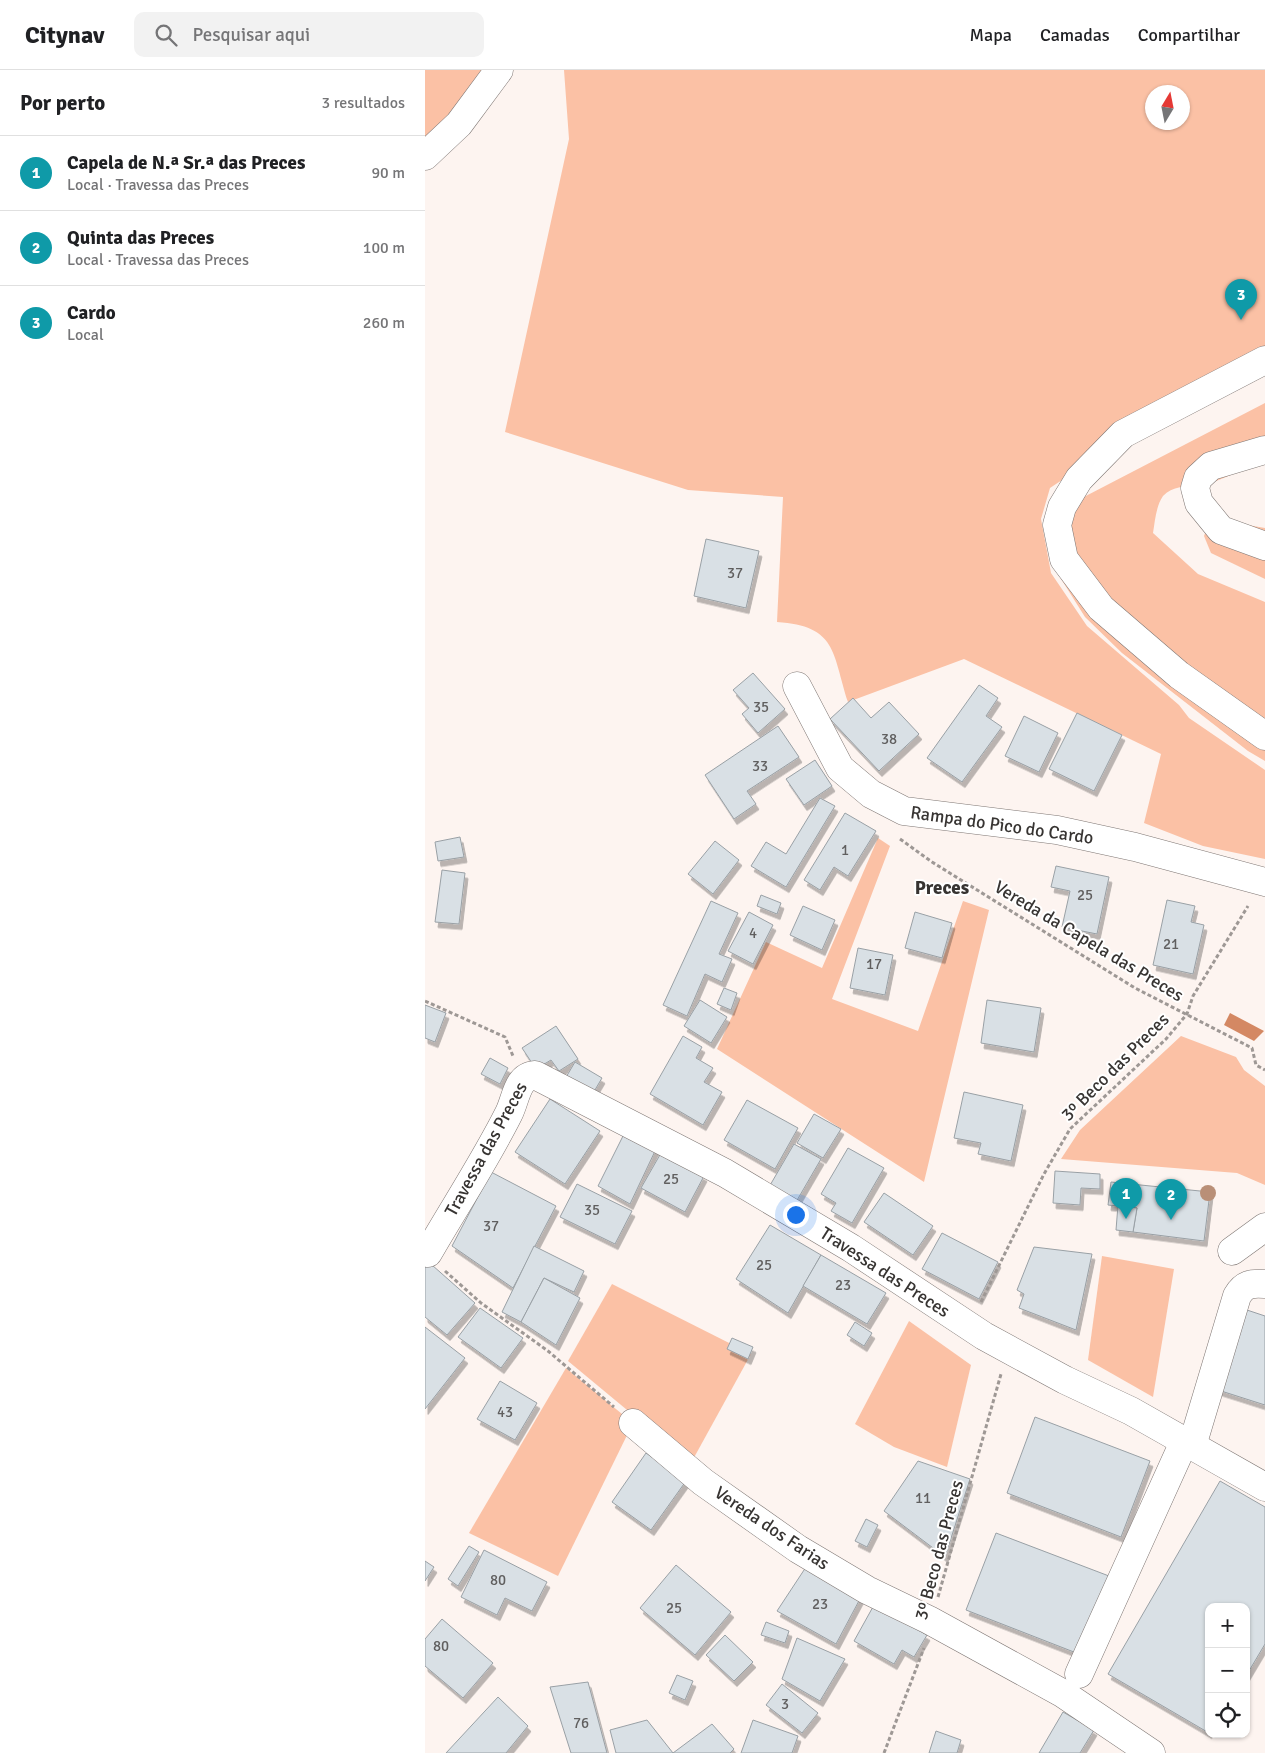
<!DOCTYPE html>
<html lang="pt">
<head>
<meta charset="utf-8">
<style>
  body { margin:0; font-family:Signika,sans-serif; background:#f2f2f2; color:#202124 }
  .controls { position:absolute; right:15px; bottom:15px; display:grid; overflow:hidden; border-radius:10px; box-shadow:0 1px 4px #0004 }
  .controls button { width:45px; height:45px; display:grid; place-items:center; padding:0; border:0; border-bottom:1px solid #e0e0e0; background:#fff; color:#202124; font:25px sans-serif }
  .compass { position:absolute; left:720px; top:15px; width:45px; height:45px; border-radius:50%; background:#fff; box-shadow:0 1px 4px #0004; rotate:10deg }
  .you { position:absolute; left:370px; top:1144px; width:18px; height:18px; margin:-12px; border:4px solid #fff; border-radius:50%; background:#1a73e8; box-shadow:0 0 0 8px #1a73e833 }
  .badge { display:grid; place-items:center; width:32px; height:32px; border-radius:50%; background:#015c8d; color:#fff; font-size:16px; font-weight:700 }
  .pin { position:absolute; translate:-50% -41px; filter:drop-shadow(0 1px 2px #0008) }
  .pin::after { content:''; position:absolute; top:26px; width:18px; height:15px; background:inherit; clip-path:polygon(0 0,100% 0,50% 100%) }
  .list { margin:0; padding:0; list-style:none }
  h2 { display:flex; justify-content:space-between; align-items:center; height:65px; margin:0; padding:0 20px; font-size:21px }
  h2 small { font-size:16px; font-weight:400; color:#757577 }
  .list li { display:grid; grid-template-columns:32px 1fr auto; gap:15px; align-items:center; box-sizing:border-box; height:75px; padding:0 20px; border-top:1px solid #e0e0e0 }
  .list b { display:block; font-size:19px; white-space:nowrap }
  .list p { margin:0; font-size:16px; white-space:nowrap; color:#757577 }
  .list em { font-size:16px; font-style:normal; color:#757577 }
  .icon { flex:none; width:28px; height:28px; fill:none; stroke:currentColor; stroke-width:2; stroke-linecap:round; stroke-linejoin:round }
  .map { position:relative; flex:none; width:840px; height:1683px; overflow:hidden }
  header { display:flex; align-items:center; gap:30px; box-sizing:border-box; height:70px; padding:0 25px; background:#fff; border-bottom:1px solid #e0e0e0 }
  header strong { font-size:24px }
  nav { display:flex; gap:28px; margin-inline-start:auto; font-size:18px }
  .search { width:350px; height:45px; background:#f2f2f2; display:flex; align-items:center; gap:12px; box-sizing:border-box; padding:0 18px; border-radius:10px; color:#757577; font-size:19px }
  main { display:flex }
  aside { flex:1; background:#fff }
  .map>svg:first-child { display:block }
  .green { fill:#fbc1a5; fill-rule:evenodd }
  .water { fill:#d48863 }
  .building { fill:#d9e0e5; stroke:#99a0a5; filter:url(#shadow) }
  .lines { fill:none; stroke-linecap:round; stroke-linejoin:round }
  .minor-casing { stroke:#7f7774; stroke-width:29 }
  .path { stroke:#9e9895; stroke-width:3; stroke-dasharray:4 2.5; stroke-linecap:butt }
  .minor { stroke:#fff; stroke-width:28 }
  .tree { fill:#b98f77 }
  .labels { text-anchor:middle; stroke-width:4; stroke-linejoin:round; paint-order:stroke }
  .number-label { font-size:15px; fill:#605f5f }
  .street-label { font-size:18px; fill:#373432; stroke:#fff }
  .neighbourhood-label { font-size:19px; font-weight:bold; fill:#373432; stroke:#fff }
</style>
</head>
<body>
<header>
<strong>Citynav</strong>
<div class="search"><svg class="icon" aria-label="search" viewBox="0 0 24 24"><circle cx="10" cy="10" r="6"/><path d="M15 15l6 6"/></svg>Pesquisar aqui</div>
<nav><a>Mapa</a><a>Camadas</a><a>Compartilhar</a></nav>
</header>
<main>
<aside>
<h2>Por perto<small>3 resultados</small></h2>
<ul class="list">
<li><span class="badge" style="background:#0f9aa8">1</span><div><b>Capela de N.ª Sr.ª das Preces</b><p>Local · Travessa das Preces</p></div><em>90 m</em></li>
<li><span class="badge" style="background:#0f9aa8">2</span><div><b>Quinta das Preces</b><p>Local · Travessa das Preces</p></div><em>100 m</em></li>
<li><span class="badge" style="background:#0f9aa8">3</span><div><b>Cardo</b><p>Local</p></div><em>260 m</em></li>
</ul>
</aside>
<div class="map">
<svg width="840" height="1683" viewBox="0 0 840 1683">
  <defs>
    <filter id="shadow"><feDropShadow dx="3" dy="5.5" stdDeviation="0" flood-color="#0004"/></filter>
  </defs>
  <rect width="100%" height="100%" fill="#fdf4f0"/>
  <g class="green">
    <polygon points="0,0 74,0 0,86"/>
    <path d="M139,0h701v304l-167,82 -48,32 -9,31 10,54 36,53 92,79 10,13 76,52v89l-62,-13 -59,-23 17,-69 -197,-95 -116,43c-16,-50 -11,-76 -71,-80l6,-125 -95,-7 -183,-58 64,-293zM728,22h30v30h-30z"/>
    <path d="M840,333v50c-20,15 -40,28 -66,32 -12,1 -27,1 -36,11 -7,10 -8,25 -10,37l45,41 67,28v159l-17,-10 -126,-98 -37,-36 -27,-43 1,-36 21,-39z"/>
    <polygon points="805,452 840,458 840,509 786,483 779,466 783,455"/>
    <polygon points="453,768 465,776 407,929 493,961 538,831 564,840 499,1112 292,979 341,872 397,898"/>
    <polygon points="756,966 811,987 819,1000 840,1016 840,1115 812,1103 636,1089 655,1060"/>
    <polygon points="677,1186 749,1199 728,1327 663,1290"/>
    <polygon points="187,1214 326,1284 266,1393 143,1291"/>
    <polygon points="484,1251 546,1295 522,1397 469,1377 430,1354"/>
    <polygon points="141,1298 208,1353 133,1506 44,1463"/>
  </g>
  <polygon class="water" points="805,943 839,961 829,971 799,955"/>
  <g class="building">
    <polygon points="281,469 334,481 321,538 269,526"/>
    <polygon points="328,603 360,639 333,663 317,644 324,638 308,620"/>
    <polygon points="554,615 573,628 561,646 577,657 537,712 502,688"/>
    <polygon points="428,628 446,648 464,632 494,664 454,701 405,649"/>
    <polygon points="652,643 697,665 669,721 624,699"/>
    <polygon points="599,646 633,663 614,702 580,686"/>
    <polygon points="353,656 374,687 322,721 331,734 309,749 280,705"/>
    <polygon points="390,690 407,716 379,735 361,709"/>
    <polygon points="395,728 410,736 361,817 326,796 341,772 361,784"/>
    <polygon points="420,743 451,761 423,806 409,797 395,820 379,810"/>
    <polygon points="35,767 39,787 13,791 10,772"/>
    <polygon points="290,771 314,790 288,824 263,804"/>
    <polygon points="631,796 684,807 672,864 637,857 645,821 626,817"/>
    <polygon points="17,800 40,803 34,854 10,852"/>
    <polygon points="336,825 356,833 352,844 332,836"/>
    <polygon points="742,830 770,836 766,852 779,855 768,904 728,895"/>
    <polygon points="286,831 313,843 294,884 307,889 297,912 280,904 262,946 238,935"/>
    <polygon points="378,836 410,850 397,880 365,865"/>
    <polygon points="324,842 348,855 328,894 303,881"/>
    <polygon points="490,842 527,853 517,888 480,878"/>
    <polygon points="433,878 468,885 460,925 425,918"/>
    <polygon points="299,918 312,923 306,940 292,934"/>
    <polygon points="275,930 302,947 286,973 259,956"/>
    <polygon points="562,930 616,938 609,982 556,973"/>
    <polygon points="0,935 21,943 10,972 0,968"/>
    <polygon points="131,956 153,989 134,1001 126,990 111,999 97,978"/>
    <polygon points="258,966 277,977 271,988 288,998 279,1012 297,1022 278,1055 225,1024"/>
    <polygon points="65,988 83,998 75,1014 56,1004"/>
    <polygon points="150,992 177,1008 164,1030 137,1014"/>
    <polygon points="539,1022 598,1035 586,1091 553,1084 556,1073 529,1068"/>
    <polygon points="125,1029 175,1061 140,1114 90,1082"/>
    <polygon points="322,1030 373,1058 350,1099 299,1070"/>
    <polygon points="389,1044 416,1059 398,1088 372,1073"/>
    <polygon points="200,1062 231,1079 205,1134 173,1116"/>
    <polygon points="369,1074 396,1089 371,1132 344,1117"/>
    <polygon points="423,1078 459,1098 427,1153 406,1141 411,1133 396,1124"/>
    <polygon points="236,1083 279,1106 260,1142 216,1118"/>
    <polygon points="630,1101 675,1104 675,1119 656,1118 655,1135 628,1133"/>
    <polygon points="66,1102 131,1136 88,1218 27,1176"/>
    <polygon points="686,1112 785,1122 779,1171 708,1162 712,1138 683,1135"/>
    <polygon points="152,1114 207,1141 190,1174 135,1147"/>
    <polygon points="459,1123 508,1156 488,1185 439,1152"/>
    <polygon points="693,1135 712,1138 708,1162 691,1160"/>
    <polygon points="345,1155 396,1185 363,1243 311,1209"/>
    <polygon points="517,1163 573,1192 554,1229 497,1199"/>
    <polygon points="109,1176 159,1201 149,1222 119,1208 96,1252 77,1242"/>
    <polygon points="609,1177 667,1184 651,1260 594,1238 599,1224 592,1220"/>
    <polygon points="396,1185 461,1223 442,1254 378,1216"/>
    <polygon points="7,1195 50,1233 22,1265 0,1247 0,1197"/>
    <polygon points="119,1208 155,1228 131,1275 96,1252"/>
    <polygon points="55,1238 98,1268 76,1298 33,1267"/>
    <polygon points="819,1239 840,1246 840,1335 793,1320"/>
    <polygon points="430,1252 447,1263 439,1276 422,1265"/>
    <polygon points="0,1257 40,1288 0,1339"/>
    <polygon points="307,1268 328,1277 323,1289 302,1279"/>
    <polygon points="75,1311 112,1333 90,1370 52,1349"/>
    <polygon points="610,1347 725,1391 696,1467 582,1423"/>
    <polygon points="221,1383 261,1411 226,1460 187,1432"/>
    <polygon points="493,1391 545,1409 520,1487 459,1441"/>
    <polygon points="795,1411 840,1437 840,1574 821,1606 821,1537 784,1537 784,1663 683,1604"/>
    <polygon points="441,1449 453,1455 442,1477 430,1471"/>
    <polygon points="571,1463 684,1506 654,1584 541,1540"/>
    <polygon points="44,1476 54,1482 33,1516 23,1509"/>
    <polygon points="59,1480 122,1512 107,1541 80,1528 72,1545 36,1527"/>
    <polygon points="0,1491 9,1497 0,1511"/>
    <polygon points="251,1495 306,1542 270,1585 215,1538"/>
    <polygon points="381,1497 436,1527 411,1574 352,1541"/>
    <polygon points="449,1535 502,1565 489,1587 477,1580 469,1594 429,1571"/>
    <polygon points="17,1549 68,1593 38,1628 0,1596 0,1569"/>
    <polygon points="341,1552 364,1561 360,1573 336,1565"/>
    <polygon points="300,1565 328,1592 309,1611 281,1585"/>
    <polygon points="372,1568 420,1589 395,1631 357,1609"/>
    <polygon points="252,1605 268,1611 260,1630 244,1623"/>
    <polygon points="163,1612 182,1683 146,1683 125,1617"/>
    <polygon points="357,1614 393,1643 377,1663 341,1635"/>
    <polygon points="73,1627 103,1656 81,1683 21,1683"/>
    <polygon points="638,1642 669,1660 655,1683 614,1683"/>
    <polygon points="222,1650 248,1683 191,1683 185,1660"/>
    <polygon points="328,1650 373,1666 367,1683 316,1683"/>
    <polygon points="287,1654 309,1679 305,1683 248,1683"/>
    <polygon points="511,1661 536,1670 532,1683 504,1683"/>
  </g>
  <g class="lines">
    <g class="minor-casing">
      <g id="minor">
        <polyline points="0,86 34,54 74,0"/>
        <polyline points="840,290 698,364 654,409 637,437 632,455 639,489 676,538 754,605 840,666"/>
        <polyline points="840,380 786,396 773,408 770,418 774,433 796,460 840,476"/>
        <polyline points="372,616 415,698 446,724 479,741 632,760 710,777 840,812"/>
        <polyline points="807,1181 840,1157"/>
        <path d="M0,1182l3,1c27,-47 57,-92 81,-140 7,-14 8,-37 26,-38l190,98 126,75 133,88 81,44 66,31 134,76"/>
        <polyline points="208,1353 278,1412 373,1479 442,1520 504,1550 637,1623 726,1683"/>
        <path d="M767,1376l45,-150c7,-12 14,-13 28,-12"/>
        <polyline points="654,1604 759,1372"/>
      </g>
    </g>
    <g class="path">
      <polyline points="475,769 507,792 710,918 827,978 831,995 840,1000"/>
      <polyline points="0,931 80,967 88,986"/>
      <polyline points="20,1201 56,1233 123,1281 189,1337"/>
      <polyline points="556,1232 619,1104 645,1059 741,969 762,944 768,926 823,836"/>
      <polyline points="513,1527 576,1304"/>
      <polyline points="459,1683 499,1578"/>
    </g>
    <use href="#minor" class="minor"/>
  </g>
  <circle class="tree" cx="783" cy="1123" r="8"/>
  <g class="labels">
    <g class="number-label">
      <text x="310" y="508">37</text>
      <text x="336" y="642">35</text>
      <text x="464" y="674">38</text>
      <text x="335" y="701">33</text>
      <text x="420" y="785">1</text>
      <text x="660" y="830">25</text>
      <text x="328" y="868">4</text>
      <text x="746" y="879">21</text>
      <text x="449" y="899">17</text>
      <text x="246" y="1114">25</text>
      <text x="167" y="1145">35</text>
      <text x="66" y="1161">37</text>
      <text x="339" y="1200">25</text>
      <text x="418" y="1220">23</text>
      <text x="80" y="1347">43</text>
      <text x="498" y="1433">11</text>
      <text x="73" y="1515">80</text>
      <text x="395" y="1539">23</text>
      <text x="249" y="1543">25</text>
      <text x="16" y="1581">80</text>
      <text x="360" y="1639">3</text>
      <text x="156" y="1658">76</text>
    </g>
    <g class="street-label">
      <text transform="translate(577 755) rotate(8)" y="6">Rampa do Pico do Cardo</text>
      <text transform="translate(664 871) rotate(31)" y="6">Vereda da Capela das Preces</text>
      <text transform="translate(690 997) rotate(-45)" y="6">3º Beco das Preces</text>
      <text transform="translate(61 1079) rotate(-61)" y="6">Travessa das Preces</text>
      <text transform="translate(460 1202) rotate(33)" y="6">Travessa das Preces</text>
      <text transform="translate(347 1458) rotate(34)" y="6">Vereda dos Farias</text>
      <text transform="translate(514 1480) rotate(-75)" y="6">3º Beco das Preces</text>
    </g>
    <g class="neighbourhood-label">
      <text x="517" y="824">Preces</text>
    </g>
  </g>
</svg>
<div class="controls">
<button>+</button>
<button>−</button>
<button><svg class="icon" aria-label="locate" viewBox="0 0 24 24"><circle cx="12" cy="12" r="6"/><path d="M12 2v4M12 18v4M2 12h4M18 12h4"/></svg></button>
</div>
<svg class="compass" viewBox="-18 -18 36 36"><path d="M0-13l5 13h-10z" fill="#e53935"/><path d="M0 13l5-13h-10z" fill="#757577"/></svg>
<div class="you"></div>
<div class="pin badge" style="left:701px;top:1149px;background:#0f9aa8">1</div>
<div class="pin badge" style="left:746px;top:1150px;background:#0f9aa8">2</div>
<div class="pin badge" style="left:816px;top:250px;background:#0f9aa8">3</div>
</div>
</main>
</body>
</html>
